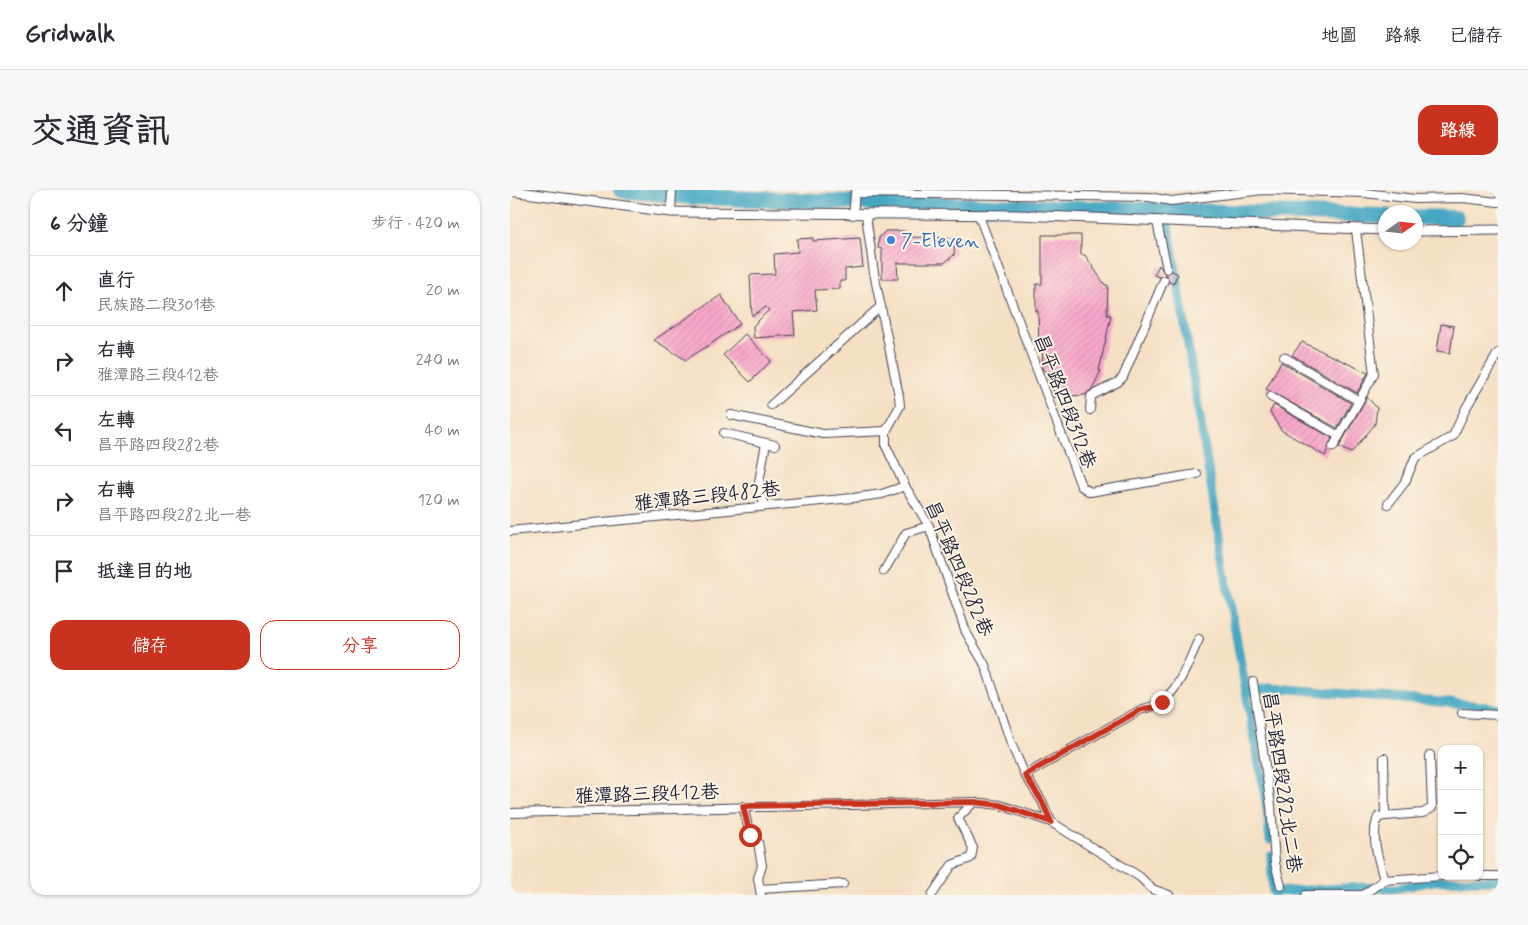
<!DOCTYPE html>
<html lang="zh-TW">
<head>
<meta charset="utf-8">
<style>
  body { margin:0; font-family:Mynerve,"LXGW WenKai TC",sans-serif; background:#f7f7f7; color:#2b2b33 }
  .controls { position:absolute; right:15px; bottom:15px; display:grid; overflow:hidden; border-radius:10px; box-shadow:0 1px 4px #0004 }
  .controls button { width:45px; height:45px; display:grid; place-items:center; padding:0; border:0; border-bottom:1px solid #e1e1e2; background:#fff; color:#2b2b33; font:25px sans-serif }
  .compass { position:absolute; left:868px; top:15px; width:45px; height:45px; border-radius:50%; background:#fff; box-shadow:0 1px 4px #0004; rotate:76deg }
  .stop { position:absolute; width:15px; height:15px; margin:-11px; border:4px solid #c8321e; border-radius:50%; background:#fff }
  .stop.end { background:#c8321e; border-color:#fff; box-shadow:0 1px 5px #0008 }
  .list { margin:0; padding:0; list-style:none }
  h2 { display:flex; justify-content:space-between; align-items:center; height:65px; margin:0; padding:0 20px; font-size:21px }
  h2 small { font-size:16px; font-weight:400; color:#7c7c81 }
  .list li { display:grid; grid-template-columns:32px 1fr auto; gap:15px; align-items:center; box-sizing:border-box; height:70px; padding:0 20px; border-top:1px solid #e1e1e2 }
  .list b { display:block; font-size:19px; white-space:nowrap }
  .list p { margin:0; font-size:16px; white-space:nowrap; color:#7c7c81 }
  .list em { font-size:16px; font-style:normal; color:#7c7c81 }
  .actions { display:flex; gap:10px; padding:15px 20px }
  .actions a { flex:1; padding:11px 0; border:1px solid #c8321e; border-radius:15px; text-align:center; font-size:18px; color:#c8321e }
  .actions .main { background:#c8321e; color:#fff }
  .icon { flex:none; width:28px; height:28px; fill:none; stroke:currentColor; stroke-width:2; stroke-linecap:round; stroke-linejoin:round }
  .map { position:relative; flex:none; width:988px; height:705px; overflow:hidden; border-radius:15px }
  header { display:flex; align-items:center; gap:30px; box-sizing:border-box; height:70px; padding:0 25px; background:#fff; border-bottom:1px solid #e1e1e2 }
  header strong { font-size:24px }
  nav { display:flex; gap:28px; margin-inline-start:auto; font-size:18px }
  .intro { display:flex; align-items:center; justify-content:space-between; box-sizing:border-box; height:120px; padding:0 30px }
  h1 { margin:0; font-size:35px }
  .button { padding:12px 22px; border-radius:15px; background:#c8321e; color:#fff; font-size:18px; font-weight:700 }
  main { display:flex; gap:30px; padding:0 30px }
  aside { flex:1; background:#fff; border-radius:15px; box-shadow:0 1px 4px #0004 }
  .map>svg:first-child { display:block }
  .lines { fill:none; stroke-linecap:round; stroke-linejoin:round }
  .canal { stroke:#44a7c3; stroke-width:9 }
  .river { stroke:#44a7c3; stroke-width:16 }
  .building { fill:url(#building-hatch) }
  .minor-casing { stroke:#423e50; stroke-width:10 }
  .tertiary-casing { stroke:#423e50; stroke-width:11 }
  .minor { stroke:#fff; stroke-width:8 }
  .tertiary { stroke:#fff; stroke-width:9 }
  .route { stroke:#c8321e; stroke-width:6 }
  .shop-dot { fill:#3f7fe0; stroke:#fcf5e5; stroke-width:2 }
  .labels { text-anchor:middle; stroke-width:4; stroke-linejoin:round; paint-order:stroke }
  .shop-label { font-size:19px; fill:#366cbe; stroke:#fcf5e5; text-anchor:start }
  .street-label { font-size:19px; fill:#22223b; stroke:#fcf5e5 }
</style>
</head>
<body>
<header>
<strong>Gridwalk</strong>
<nav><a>地圖</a><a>路線</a><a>已儲存</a></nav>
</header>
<div class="intro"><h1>交通資訊</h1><a class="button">路線</a></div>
<main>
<aside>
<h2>6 分鐘<small>步行 · 420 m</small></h2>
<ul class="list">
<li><svg class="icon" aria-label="ahead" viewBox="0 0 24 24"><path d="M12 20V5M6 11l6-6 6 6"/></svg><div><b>直行</b><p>民族路二段301巷</p></div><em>20 m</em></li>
<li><svg class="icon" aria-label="right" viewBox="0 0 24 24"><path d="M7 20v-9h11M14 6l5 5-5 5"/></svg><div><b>右轉</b><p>雅潭路三段412巷</p></div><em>240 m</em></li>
<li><svg class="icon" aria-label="left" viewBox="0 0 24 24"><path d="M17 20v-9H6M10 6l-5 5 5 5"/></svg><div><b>左轉</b><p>昌平路四段282巷</p></div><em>40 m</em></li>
<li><svg class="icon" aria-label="right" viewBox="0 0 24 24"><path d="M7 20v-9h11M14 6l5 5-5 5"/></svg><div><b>右轉</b><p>昌平路四段282北一巷</p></div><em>120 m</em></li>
<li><svg class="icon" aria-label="arrive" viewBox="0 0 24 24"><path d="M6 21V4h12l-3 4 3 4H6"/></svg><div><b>抵達目的地</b></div></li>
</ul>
<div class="actions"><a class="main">儲存</a><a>分享</a></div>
</aside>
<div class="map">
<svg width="988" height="705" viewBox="0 0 988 705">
  <defs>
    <pattern id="building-hatch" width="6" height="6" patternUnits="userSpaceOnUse" patternTransform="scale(1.25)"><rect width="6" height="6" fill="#f8a7ca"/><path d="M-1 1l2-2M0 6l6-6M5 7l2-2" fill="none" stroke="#d48fae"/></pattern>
  </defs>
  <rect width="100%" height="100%" fill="#fcf5e5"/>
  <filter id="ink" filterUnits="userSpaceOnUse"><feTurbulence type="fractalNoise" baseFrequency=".02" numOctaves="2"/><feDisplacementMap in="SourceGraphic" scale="10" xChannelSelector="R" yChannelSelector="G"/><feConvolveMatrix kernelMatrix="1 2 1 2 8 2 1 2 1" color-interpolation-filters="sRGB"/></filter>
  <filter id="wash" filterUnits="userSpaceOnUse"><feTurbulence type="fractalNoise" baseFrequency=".0096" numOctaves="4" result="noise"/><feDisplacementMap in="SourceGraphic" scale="20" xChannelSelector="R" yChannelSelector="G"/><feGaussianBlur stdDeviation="1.12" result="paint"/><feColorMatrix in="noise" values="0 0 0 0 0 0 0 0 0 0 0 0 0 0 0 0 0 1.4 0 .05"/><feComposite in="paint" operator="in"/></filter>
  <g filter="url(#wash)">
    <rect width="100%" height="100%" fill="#f5e0c4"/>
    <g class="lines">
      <g class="canal">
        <polyline points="656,20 719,407 757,618 760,650"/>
        <polyline points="738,502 760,498 780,499 963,515 988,519"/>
        <polyline points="761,666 763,702 854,697 883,699 924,691 988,690"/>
      </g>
      <g class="river">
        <polyline points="111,0 181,7 368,13 876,26"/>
        <polyline points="906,27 946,28"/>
      </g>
    </g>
    <g id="blocks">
      <g class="building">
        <polygon points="375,41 394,41 393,47 445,48 444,65 434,73 387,73 388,89 372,89 372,59 368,58 369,48"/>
        <polygon points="532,45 571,45 571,65 575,65 595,95 598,95 597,125 601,125 589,181 591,181 582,199 575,205 544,207 542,181 534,181 532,178 533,154 529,154 528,121 526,121 526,94 532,94"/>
        <polygon points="303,48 303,51 350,48 353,77 335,79 335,91 330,91 330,99 305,100 307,120 283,122 285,145 244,148 243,136 259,120 256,117 242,126 240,85 265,84 264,64 288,62 287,49"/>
        <polygon points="649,75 655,84 662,81 668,84 663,94 659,92 657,85 649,87 644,85"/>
        <polygon points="211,105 230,134 205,151 176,170 144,150"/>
        <polygon points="931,134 944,136 940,163 927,161"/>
        <polygon points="235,144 261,171 240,192 213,165"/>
        <polygon points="792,152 858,183 847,203 782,165"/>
        <polygon points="771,172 841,213 827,238 756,199"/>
        <polygon points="857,207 867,218 865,234 841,263 829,257"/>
        <polygon points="764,215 822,248 815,266 771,240 760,222"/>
      </g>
    </g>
  </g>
  <g filter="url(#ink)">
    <use href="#blocks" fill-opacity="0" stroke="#423e50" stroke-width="1"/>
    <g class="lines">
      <g class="minor-casing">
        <g id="minor">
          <polyline points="161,22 162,0"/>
          <polyline points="343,25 345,3 639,7 661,11 753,0 855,3 905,9 952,8 988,12"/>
          <polyline points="356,25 364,83 389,206 390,216 376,241 376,256 395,296 419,336 456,442 475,475 502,556 515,585 532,611 541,632 630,687 642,699 659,705"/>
          <polyline points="469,26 571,296 580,302 687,284"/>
          <polyline points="647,32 657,79"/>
          <polyline points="774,167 849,211"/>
          <polyline points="761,207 829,246"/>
          <polyline points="261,215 371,116"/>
          <polyline points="580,220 581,206 608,192 613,187 654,90"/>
          <polyline points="221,225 313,244 376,241"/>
          <polyline points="214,243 265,255"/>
          <polyline points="823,257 864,184 846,40"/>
          <polyline points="878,314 895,292 905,268 943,246 956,218 988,163"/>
          <polyline points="254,316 249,292 256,253"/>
          <polyline points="0,341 343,308 372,304 395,296"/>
          <polyline points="374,381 396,343 419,336"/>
          <polyline points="743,492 761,616 765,673 771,696"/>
          <polyline points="952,523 988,525"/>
          <path d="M515,585l117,-66c35,-6 43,-41 57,-70"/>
          <polyline points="233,616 240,645 242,649 248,652 252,676 248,688 251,705"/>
          <polyline points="0,623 464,612 490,615 541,632"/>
          <polyline points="875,626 913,623 922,618 920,565"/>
          <polyline points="969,686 988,686"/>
          <path d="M874,690c-5,-20 -14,-43 -6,-63l7,-1 -1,-58"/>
          <polyline points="250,699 333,694"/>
          <polyline points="422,705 442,675 461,668 463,658 448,628 464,612"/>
          <polyline points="796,705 853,705 874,690 932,686"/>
        </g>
      </g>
      <g class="tertiary-casing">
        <g id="tertiary">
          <polyline points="0,1 161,22 508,25 876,40"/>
          <polyline points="906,41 988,40"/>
        </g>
      </g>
      <use href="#minor" class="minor"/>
      <use href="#tertiary" class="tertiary"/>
    </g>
  </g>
  <g class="lines" filter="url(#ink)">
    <polyline class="route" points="240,645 233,616 464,612 490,615 541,632 532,611 515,585 632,519 646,517 652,512"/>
  </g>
  <circle class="shop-dot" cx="381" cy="50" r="5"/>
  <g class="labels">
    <g class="shop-label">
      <text x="391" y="57">7-Eleven</text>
    </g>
    <g class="street-label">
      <text transform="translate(556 211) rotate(69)" y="7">昌平路四段312巷</text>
      <text transform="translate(197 305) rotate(-6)" y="7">雅潭路三段482巷</text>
      <text transform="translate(450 378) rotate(67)" y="7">昌平路四段282巷</text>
      <text transform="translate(773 592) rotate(82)" y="7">昌平路四段282北二巷</text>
      <text transform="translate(137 603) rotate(-2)" y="7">雅潭路三段412巷</text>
    </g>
  </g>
</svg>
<div class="controls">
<button>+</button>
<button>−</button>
<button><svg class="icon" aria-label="locate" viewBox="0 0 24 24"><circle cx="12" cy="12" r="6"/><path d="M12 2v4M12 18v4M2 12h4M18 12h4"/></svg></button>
</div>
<svg class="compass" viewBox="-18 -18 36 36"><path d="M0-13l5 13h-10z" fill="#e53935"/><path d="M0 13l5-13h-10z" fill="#7c7c81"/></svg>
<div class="stop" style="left:240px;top:645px"></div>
<div class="stop end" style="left:652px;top:512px"></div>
</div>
</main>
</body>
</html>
